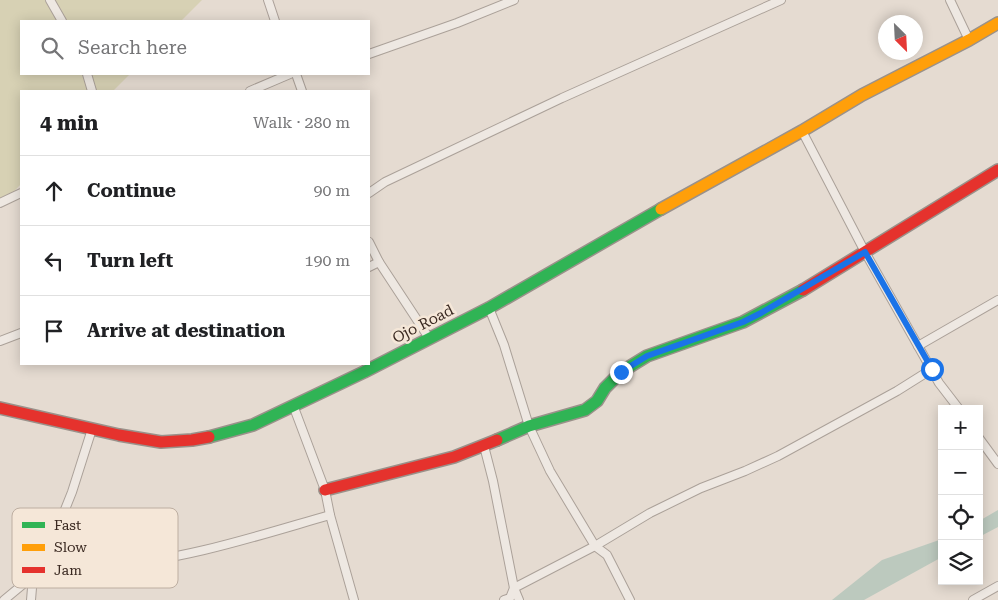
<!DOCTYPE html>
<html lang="en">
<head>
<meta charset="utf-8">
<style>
  body { margin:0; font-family:"Roboto Serif",serif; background:#f6f6f6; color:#202124 }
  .controls { position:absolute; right:15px; bottom:15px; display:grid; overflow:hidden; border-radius:0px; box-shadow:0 2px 12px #0003 }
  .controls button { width:45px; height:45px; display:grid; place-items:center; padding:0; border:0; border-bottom:1px solid #e0e0e0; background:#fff; color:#202124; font:25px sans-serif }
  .compass { position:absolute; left:878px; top:15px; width:45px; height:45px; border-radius:50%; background:#fff; box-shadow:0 2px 12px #0003; rotate:156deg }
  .stop { position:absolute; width:15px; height:15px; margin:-11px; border:4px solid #1a73e8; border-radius:50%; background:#fff }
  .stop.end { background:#1a73e8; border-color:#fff; box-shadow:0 1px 5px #0008 }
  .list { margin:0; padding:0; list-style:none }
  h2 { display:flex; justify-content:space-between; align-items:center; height:65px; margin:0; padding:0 20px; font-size:21px }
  h2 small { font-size:16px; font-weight:400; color:#757577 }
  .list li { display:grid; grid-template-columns:32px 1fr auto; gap:15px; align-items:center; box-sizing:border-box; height:70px; padding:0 20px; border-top:1px solid #e0e0e0 }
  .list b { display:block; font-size:19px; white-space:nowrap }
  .list em { font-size:16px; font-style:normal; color:#757577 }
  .icon { flex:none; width:28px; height:28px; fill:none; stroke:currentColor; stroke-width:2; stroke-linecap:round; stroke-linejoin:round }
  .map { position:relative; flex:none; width:998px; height:600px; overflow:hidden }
  .search { position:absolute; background:#fff; box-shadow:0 2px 12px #0003; left:20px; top:20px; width:350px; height:55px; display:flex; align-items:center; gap:12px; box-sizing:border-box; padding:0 18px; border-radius:0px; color:#757577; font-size:19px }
  .panel { position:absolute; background:#fff; box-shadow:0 2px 12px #0003; left:20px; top:90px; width:350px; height:275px; border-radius:0px }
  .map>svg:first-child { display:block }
  .green { fill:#d7d1b4 }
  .water { fill:#bcc9be }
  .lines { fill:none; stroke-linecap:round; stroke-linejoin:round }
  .street-casing { stroke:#aba199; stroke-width:10 }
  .fast-casing { stroke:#9a918a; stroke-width:14 }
  .slow-casing { stroke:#9a918a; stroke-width:14 }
  .jam-casing { stroke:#9a918a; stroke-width:14 }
  .street { stroke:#eee8e2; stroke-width:8 }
  .fast { stroke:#30b455; stroke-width:11 }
  .slow { stroke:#ff9f0a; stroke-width:11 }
  .jam { stroke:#e5322d; stroke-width:11 }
  .route { stroke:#1a73e8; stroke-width:6 }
  .labels { text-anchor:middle; stroke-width:5; stroke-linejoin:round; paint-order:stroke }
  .street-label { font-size:15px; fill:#3a2921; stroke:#f5e7d8 }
  .key { fill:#f5e7d8; stroke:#bdaea1; stroke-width:1 }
  .key-label { font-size:14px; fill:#3a2921 }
</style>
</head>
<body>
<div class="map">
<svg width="998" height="600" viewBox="0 0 998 600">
  <rect width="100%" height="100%" fill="#e5dbd1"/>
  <polygon class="green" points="0,0 202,0 181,21 21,21 21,74 130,74 113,91 21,91 21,184 0,206"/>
  <g class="water">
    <polygon points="998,510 998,527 979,537 979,521"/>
    <polygon points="942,539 942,557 864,600 832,600 882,560"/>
  </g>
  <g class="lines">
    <g class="street-casing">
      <g id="street">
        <polyline points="50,0 62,21"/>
        <polyline points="268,0 275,21"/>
        <polyline points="950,0 969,40"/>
        <polyline points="369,54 457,23 514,0"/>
        <polyline points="87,74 92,91"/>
        <polyline points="296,74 302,91"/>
        <polyline points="250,91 290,74"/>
        <polyline points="802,131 865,252 939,383 959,409"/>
        <polyline points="369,193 385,182 562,98 781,0"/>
        <polyline points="0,203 21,193"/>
        <polyline points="369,242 379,262 429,338"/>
        <polyline points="369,267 379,262"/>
        <polyline points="489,308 504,345 529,426 550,471 595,546 607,555 630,600"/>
        <polyline points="0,341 21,333"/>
        <polyline points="918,346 998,300"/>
        <polyline points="293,405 325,490 330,515 354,600"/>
        <polyline points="979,438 998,464"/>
        <polyline points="484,446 493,481 514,588 519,600"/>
        <path d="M44,562c22,2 43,4 65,3 73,-4 151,-30 221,-50"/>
        <polyline points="4,600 33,576"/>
        <polyline points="31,600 33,576 44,562 72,492 92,429"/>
        <polyline points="504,600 510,598 514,588 595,546 650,513 701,488 745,471 778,456 897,391 932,369"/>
        <polyline points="973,600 998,586"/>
      </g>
    </g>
    <g class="fast-casing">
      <g id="fast">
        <polyline points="209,437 253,425 364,372 489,308 661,209"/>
        <polyline points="497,440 529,426 585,410 597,401 605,388 621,372 647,356 743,322 803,290"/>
      </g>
    </g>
    <g class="slow-casing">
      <polyline id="slow" points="661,209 802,131 862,95 969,40 998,23"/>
    </g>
    <g class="jam-casing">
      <g id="jam">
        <polyline points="803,290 998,170"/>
        <polyline points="0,408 119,435 161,442 192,440 209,437"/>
        <polyline points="325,490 454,457 497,440"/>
      </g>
    </g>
    <use href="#street" class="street"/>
    <use href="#fast" class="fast"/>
    <use href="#slow" class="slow"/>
    <use href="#jam" class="jam"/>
  </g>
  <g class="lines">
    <polyline class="route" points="621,372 647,356 743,322 761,313 865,252 932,369"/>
  </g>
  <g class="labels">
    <g class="street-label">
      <text transform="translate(423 324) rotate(-27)" y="5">Ojo Road</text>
    </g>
  </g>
  <rect x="12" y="508" width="166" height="80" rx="8" class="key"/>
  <rect x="22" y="522" width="23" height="6" fill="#30b455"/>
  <rect x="22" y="544" width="23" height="7" fill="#ff9f0a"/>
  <rect x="22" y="567" width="23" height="6" fill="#e5322d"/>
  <g class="key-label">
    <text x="54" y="530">Fast</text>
    <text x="54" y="552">Slow</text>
    <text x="54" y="575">Jam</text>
  </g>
</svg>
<div class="controls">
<button>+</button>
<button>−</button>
<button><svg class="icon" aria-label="locate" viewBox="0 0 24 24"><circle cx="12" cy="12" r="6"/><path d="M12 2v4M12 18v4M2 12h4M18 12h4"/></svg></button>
<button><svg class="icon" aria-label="layers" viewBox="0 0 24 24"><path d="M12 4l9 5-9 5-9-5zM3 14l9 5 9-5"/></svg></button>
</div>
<svg class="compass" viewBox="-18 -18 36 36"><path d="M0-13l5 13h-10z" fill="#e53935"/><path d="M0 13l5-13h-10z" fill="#757577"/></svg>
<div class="stop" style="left:932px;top:369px"></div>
<div class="stop end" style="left:621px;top:372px"></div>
<div class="search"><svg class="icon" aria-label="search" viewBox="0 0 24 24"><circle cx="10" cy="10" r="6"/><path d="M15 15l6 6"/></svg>Search here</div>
<section class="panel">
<h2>4 min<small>Walk · 280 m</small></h2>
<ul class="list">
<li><svg class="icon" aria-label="ahead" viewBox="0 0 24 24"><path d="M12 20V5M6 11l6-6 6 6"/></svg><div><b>Continue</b></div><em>90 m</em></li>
<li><svg class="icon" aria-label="left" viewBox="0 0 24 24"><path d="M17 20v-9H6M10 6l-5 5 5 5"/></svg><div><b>Turn left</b></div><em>190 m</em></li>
<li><svg class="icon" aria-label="arrive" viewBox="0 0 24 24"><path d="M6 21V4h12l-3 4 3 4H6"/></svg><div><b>Arrive at destination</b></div></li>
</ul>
</section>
</div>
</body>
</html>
